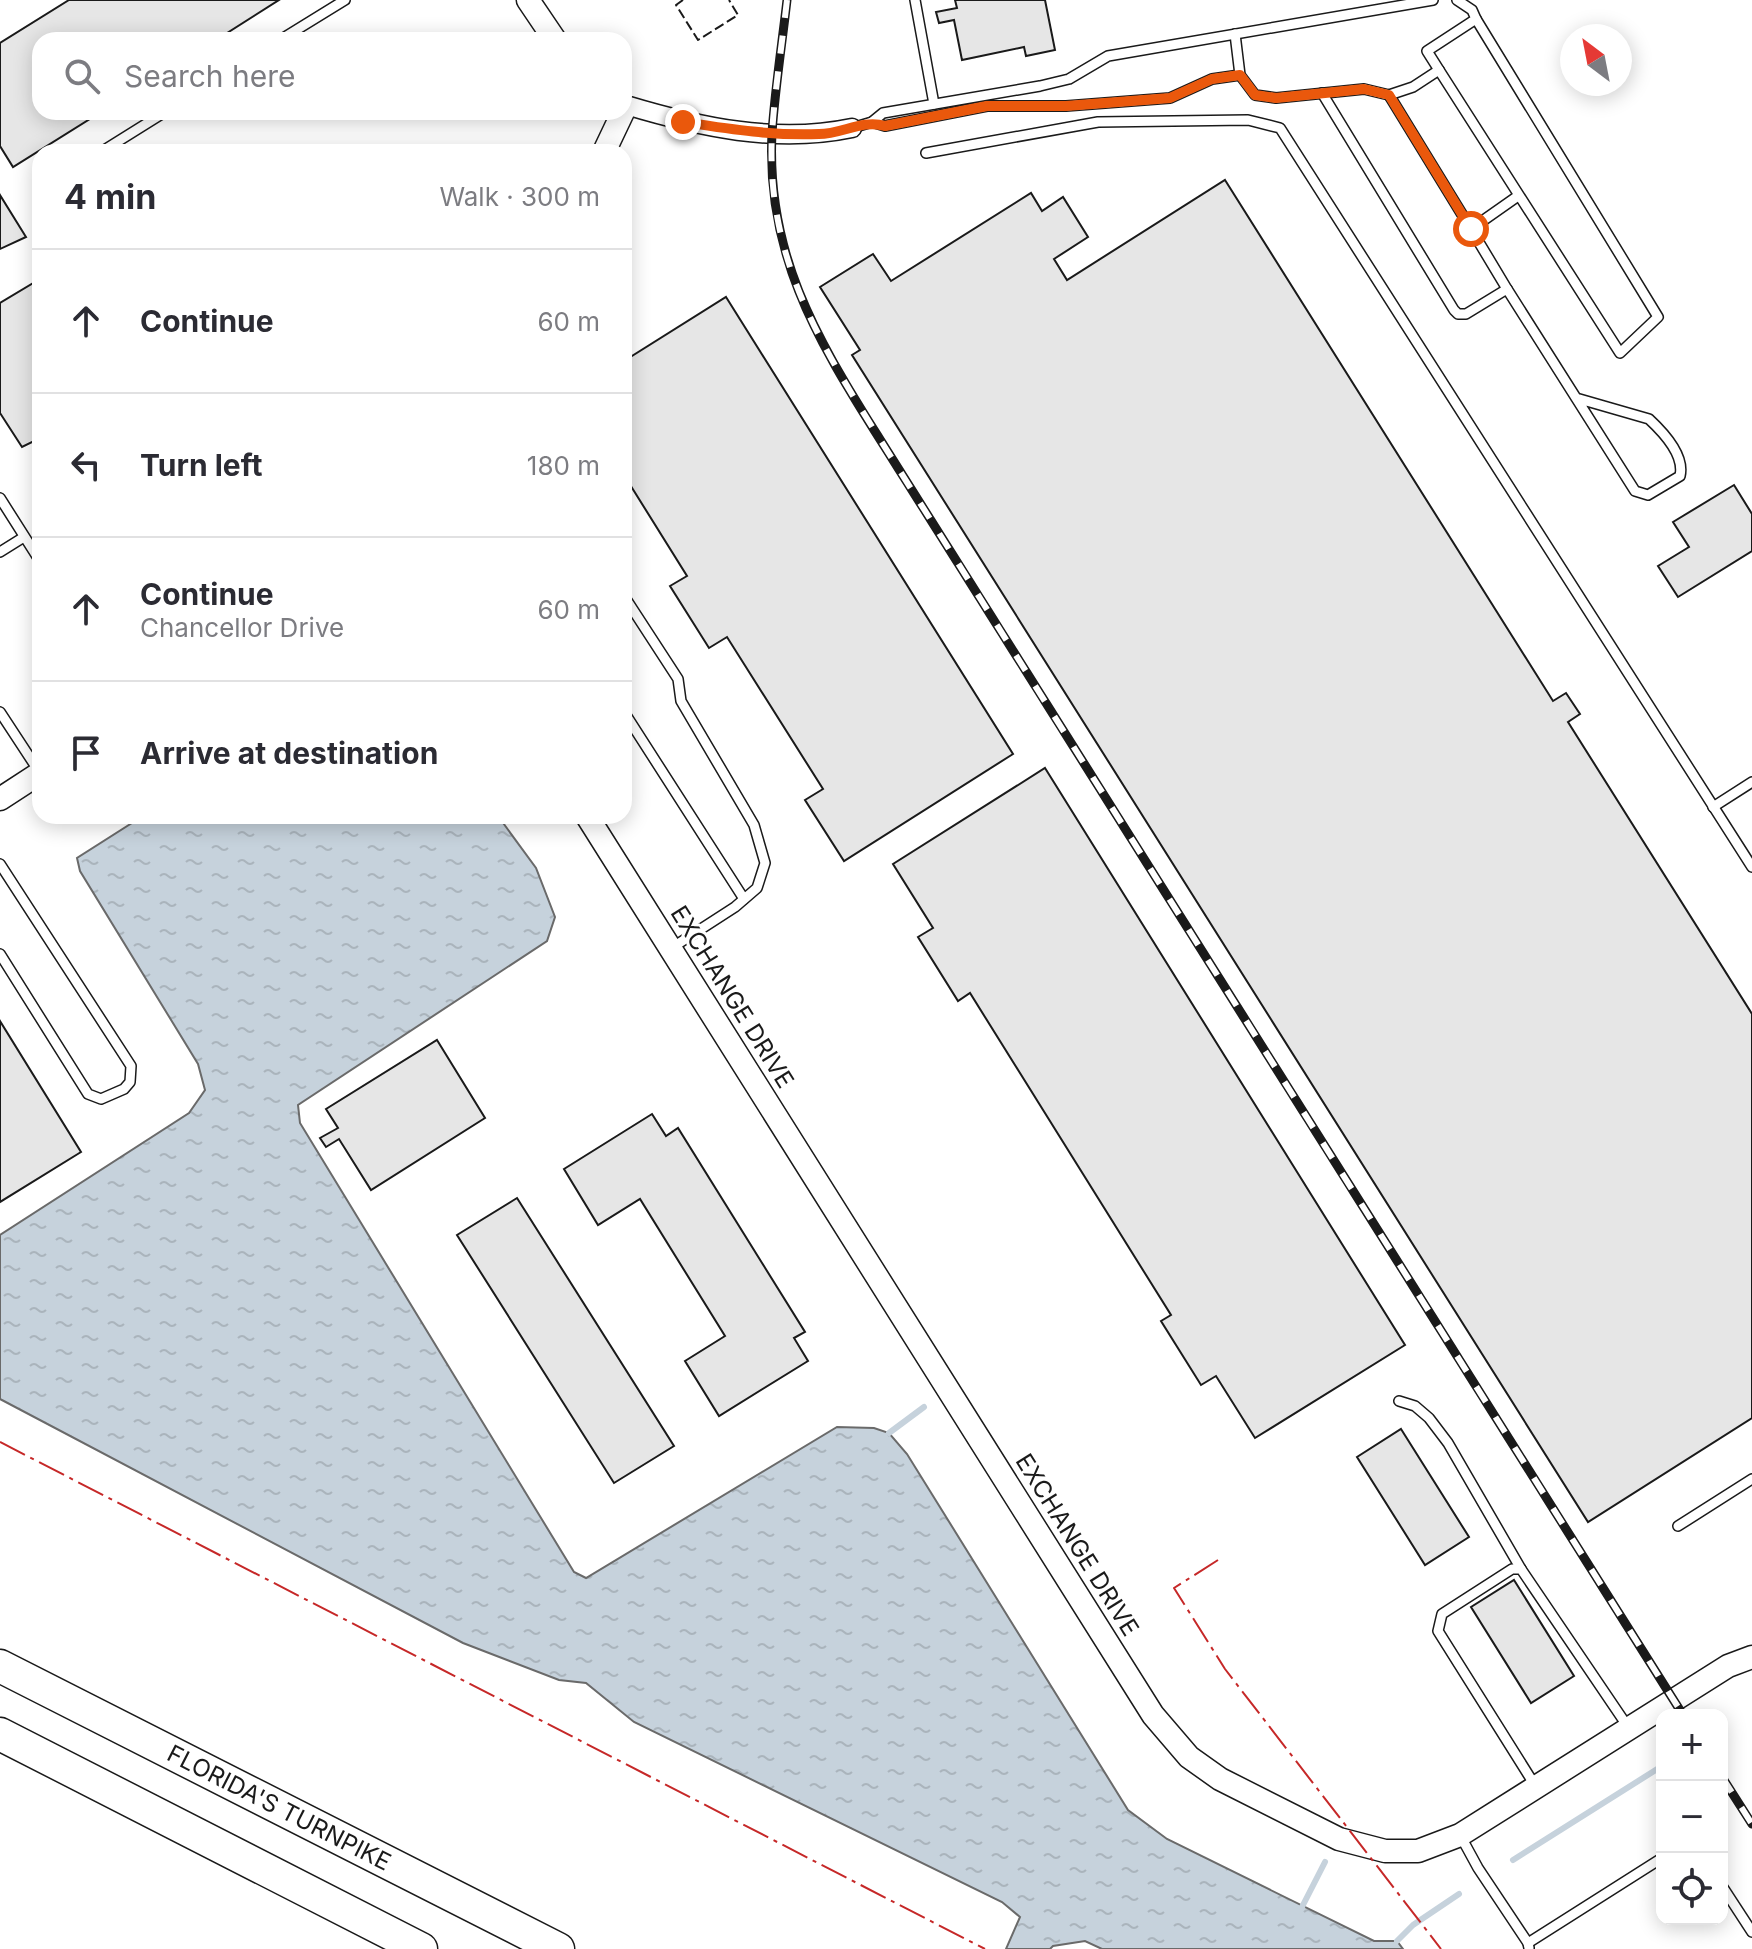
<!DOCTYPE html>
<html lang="en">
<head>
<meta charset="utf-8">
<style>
  body { margin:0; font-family:Inter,sans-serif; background:#f7f7f7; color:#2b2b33 }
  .controls { position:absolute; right:24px; bottom:24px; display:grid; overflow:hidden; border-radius:16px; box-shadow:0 4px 20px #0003 }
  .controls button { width:72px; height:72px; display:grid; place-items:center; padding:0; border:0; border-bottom:2px solid #e1e1e2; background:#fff; color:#2b2b33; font:40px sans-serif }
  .compass { position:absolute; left:1560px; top:24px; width:72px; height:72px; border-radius:50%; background:#fff; box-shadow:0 4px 20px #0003; rotate:328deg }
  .stop { position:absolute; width:24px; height:24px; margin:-18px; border:6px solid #ea580c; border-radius:50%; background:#fff }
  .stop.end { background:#ea580c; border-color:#fff; box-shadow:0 2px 8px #0008 }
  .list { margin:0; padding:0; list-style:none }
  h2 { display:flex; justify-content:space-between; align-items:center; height:104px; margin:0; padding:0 32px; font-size:34px }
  h2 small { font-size:26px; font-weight:400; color:#7c7c81 }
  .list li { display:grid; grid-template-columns:52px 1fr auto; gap:24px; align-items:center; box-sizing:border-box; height:144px; padding:0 32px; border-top:2px solid #e1e1e2 }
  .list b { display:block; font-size:30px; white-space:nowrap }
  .list p { margin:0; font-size:26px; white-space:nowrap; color:#7c7c81 }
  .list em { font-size:26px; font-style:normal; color:#7c7c81 }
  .icon { flex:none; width:44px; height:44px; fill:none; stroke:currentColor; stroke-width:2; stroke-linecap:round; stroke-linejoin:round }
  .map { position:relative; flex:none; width:1752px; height:1949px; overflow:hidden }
  .search { position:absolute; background:#fff; box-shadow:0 4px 20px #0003; left:32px; top:32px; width:600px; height:88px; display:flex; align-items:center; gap:20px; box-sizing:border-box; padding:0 28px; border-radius:24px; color:#7c7c81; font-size:30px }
  .panel { position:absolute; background:#fff; box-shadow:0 4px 20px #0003; left:32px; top:144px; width:600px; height:680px; border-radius:24px }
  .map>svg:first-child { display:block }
  .water { fill:url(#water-ripples); stroke:#6a6a6a; stroke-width:2 }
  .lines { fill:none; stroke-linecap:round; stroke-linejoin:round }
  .stream { stroke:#c6d2dc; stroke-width:6 }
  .building { fill:#e6e6e6; stroke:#1a1a1a; stroke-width:2 }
  .service-casing { stroke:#1a1a1a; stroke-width:12 }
  .minor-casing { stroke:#1a1a1a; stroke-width:21 }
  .tertiary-casing { stroke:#1a1a1a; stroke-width:25 }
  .motorway-casing { stroke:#1a1a1a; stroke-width:35 }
  .service { stroke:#fff; stroke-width:9 }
  .minor { stroke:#fff; stroke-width:18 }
  .tertiary { stroke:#fff; stroke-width:22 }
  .motorway { stroke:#fff; stroke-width:32 }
  .rail-casing { stroke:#1a1a1a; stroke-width:9 }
  .rail { stroke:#fff; stroke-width:6; stroke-dasharray:18; stroke-linecap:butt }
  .fence { stroke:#1a1a1a; stroke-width:2; stroke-dasharray:10 4; stroke-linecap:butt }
  .power { stroke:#c62828; stroke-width:2; stroke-dasharray:28 6 4 6; stroke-linecap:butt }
  .route { stroke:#ea580c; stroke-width:10 }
  .labels { text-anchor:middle; stroke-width:6; stroke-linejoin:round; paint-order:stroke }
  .street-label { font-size:24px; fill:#1a1a1a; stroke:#fff }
</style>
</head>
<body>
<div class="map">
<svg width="1752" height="1949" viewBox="0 0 1752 1949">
  <defs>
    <pattern id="water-ripples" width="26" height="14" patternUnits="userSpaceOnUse" patternTransform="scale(2)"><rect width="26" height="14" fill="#c6d2dc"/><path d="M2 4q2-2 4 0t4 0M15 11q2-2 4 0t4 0" fill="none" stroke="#aab4bc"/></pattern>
  </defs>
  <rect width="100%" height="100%" fill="#fff"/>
  <polygon class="water" points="143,816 498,816 536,868 555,917 547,941 298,1105 300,1123 574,1572 586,1578 837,1427 874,1428 889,1433 907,1454 1128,1810 1167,1839 1374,1941 1397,1941 1403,1949 1102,1949 1085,1941 1053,1946 1050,1949 1006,1949 1020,1917 1002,1902 634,1722 586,1683 559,1680 463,1643 0,1399 0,1235 189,1113 205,1090 198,1064 80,871 77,858"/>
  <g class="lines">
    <g class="stream">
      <polyline points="889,1433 924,1407"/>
      <polyline points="1513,1860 1662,1766"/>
      <polyline points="1302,1907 1325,1862"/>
      <polyline points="1397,1941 1413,1925 1459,1894"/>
    </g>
  </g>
  <g class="building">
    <polygon points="69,0 279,0 216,40 40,40 40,112 101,112 13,167 0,146 0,43"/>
    <polygon points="955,0 1045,0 1055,50 1026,56 1024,47 962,60 954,20 939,23 936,12 957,8"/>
    <polygon points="1225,180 1553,701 1566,693 1580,714 1568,722 1752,1014 1752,1418 1588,1522 852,355 860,350 820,287 873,254 891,281 1031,193 1042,211 1063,197 1088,237 1054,259 1067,280"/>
    <polygon points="0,195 26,237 0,249"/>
    <polygon points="40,279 40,451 34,441 22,447 0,413 0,303"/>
    <polygon points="726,297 1013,754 844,861 805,800 823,789 727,637 709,648 670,586 687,576 624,475 624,361"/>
    <polygon points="1734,485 1752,514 1752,551 1678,597 1658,566 1689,547 1673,522"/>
    <polygon points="1045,768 1405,1345 1255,1438 1216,1376 1201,1385 1161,1321 1171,1315 970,993 958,1001 918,937 933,928 893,864"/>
    <polygon points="0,1021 81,1152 0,1202"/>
    <polygon points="437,1040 485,1118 371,1190 339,1139 326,1147 320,1138 338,1128 326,1109"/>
    <polygon points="652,1114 666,1136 678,1128 805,1332 794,1338 808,1361 719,1416 685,1361 725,1336 640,1199 598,1225 564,1169"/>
    <polygon points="517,1198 674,1446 614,1483 457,1235"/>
    <polygon points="1401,1429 1469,1537 1425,1565 1357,1457"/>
    <polygon points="1514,1580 1574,1676 1531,1703 1471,1607"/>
  </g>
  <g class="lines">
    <g class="service-casing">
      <g id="service">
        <polyline points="915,0 934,104"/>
        <polyline points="1235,34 1240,75 1255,95 1276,98 1364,89 1389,95 1413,87 1439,70 1427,51 1476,19 1472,10 1457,0"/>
        <polyline points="280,40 345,0"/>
        <polyline points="1439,70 1620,353 1658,317 1476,19"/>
        <path d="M1322,93l132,217 4,4h8l41,-25 128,202 13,4 32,-19c5,-21 -17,-44 -31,-57l-73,-21"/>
        <polyline points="1389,95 1471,229"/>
        <polyline points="872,122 885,126 987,106 1066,106 1170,98 1212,79 1240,75"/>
        <polyline points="852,128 872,122 883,113 1040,86 1069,79 1108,56 1433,0"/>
        <polyline points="101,152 165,112"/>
        <polyline points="926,153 1098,122 1248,120 1280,128 1752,867"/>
        <polyline points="1507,289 1471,229 1518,196"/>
        <polyline points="0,498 40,561"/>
        <polyline points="0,552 24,537"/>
        <polyline points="624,596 678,679 681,701 754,825 765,863 757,888 735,907 670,949"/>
        <polyline points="0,712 40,773"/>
        <polyline points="624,712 744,899"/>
        <polyline points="1713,807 1752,782"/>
        <polyline points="0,864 131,1066 130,1082 124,1089 101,1099 88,1094 0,954"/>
        <polyline points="1399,1401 1415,1406 1429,1418 1448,1443 1521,1569"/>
        <polyline points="1678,1526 1752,1479"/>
        <polyline points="1536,1787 1438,1631 1442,1614 1512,1569 1521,1569 1628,1727"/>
        <polyline points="1460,1835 1478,1868 1528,1943 1529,1948"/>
        <polyline points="1722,1886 1752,1932"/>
        <polyline points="1528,1943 1662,1858"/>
      </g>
    </g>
    <g class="minor-casing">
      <path id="minor" d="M626,105c73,22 150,39 226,23"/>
    </g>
    <g class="tertiary-casing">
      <g id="tertiary">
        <polyline points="528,0 555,40"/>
        <polyline points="604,152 623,112"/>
        <polyline points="0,799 40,773"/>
        <polyline points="587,816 1153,1715 1189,1757 1220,1779 1339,1839 1385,1851 1418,1851 1460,1835 1728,1666 1752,1657"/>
      </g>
    </g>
    <g class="motorway-casing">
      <g id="motorway">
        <polyline points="0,1666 558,1949"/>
        <polyline points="0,1734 421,1949"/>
      </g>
    </g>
    <use href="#service" class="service"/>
    <use href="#minor" class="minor"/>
    <use href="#tertiary" class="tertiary"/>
    <use href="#motorway" class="motorway"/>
    <g class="rail-casing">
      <g id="rail">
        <path d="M787,0c-5,44 -12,89 -15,133 -6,119 43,203 104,300l807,1282"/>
        <polyline points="1722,1777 1752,1824"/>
      </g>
    </g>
    <use href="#rail" class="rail"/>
    <polyline class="fence" points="683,0 676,5 698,40 738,15 729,0"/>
    <g class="power">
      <polyline points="0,1442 985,1949"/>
      <polyline points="1218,1560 1174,1588 1225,1669 1441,1949"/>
    </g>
  </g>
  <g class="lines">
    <path class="route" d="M683,122c46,7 90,14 136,12 23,0 44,-15 66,-8l102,-20h79l104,-8 42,-19 28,-4 15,20 21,3 88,-9 25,6 82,134"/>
  </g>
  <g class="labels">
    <g class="street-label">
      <text transform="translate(732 997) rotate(58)" y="8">EXCHANGE DRIVE</text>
      <text transform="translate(1077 1545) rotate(58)" y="8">EXCHANGE DRIVE</text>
      <text transform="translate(279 1808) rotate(27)" y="8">FLORIDA'S TURNPIKE</text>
    </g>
  </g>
</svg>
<div class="controls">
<button>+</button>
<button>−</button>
<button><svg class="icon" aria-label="locate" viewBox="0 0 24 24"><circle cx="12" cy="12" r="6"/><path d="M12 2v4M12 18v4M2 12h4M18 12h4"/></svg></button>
</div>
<svg class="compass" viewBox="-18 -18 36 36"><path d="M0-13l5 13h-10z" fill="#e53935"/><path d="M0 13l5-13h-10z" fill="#7c7c81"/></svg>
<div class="stop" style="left:1471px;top:229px"></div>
<div class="stop end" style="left:683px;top:122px"></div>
<div class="search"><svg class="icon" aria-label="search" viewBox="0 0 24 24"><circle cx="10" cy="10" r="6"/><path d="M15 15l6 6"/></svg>Search here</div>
<section class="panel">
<h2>4 min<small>Walk · 300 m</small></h2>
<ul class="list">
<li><svg class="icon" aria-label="ahead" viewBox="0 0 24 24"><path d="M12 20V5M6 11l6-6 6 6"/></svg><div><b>Continue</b></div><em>60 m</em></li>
<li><svg class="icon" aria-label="left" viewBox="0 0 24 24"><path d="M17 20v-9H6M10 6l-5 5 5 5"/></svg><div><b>Turn left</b></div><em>180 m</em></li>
<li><svg class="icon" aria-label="ahead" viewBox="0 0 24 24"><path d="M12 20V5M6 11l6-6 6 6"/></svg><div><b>Continue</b><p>Chancellor Drive</p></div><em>60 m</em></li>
<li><svg class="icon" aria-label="arrive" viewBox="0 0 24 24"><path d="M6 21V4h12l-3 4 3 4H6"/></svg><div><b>Arrive at destination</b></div></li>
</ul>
</section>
</div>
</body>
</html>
